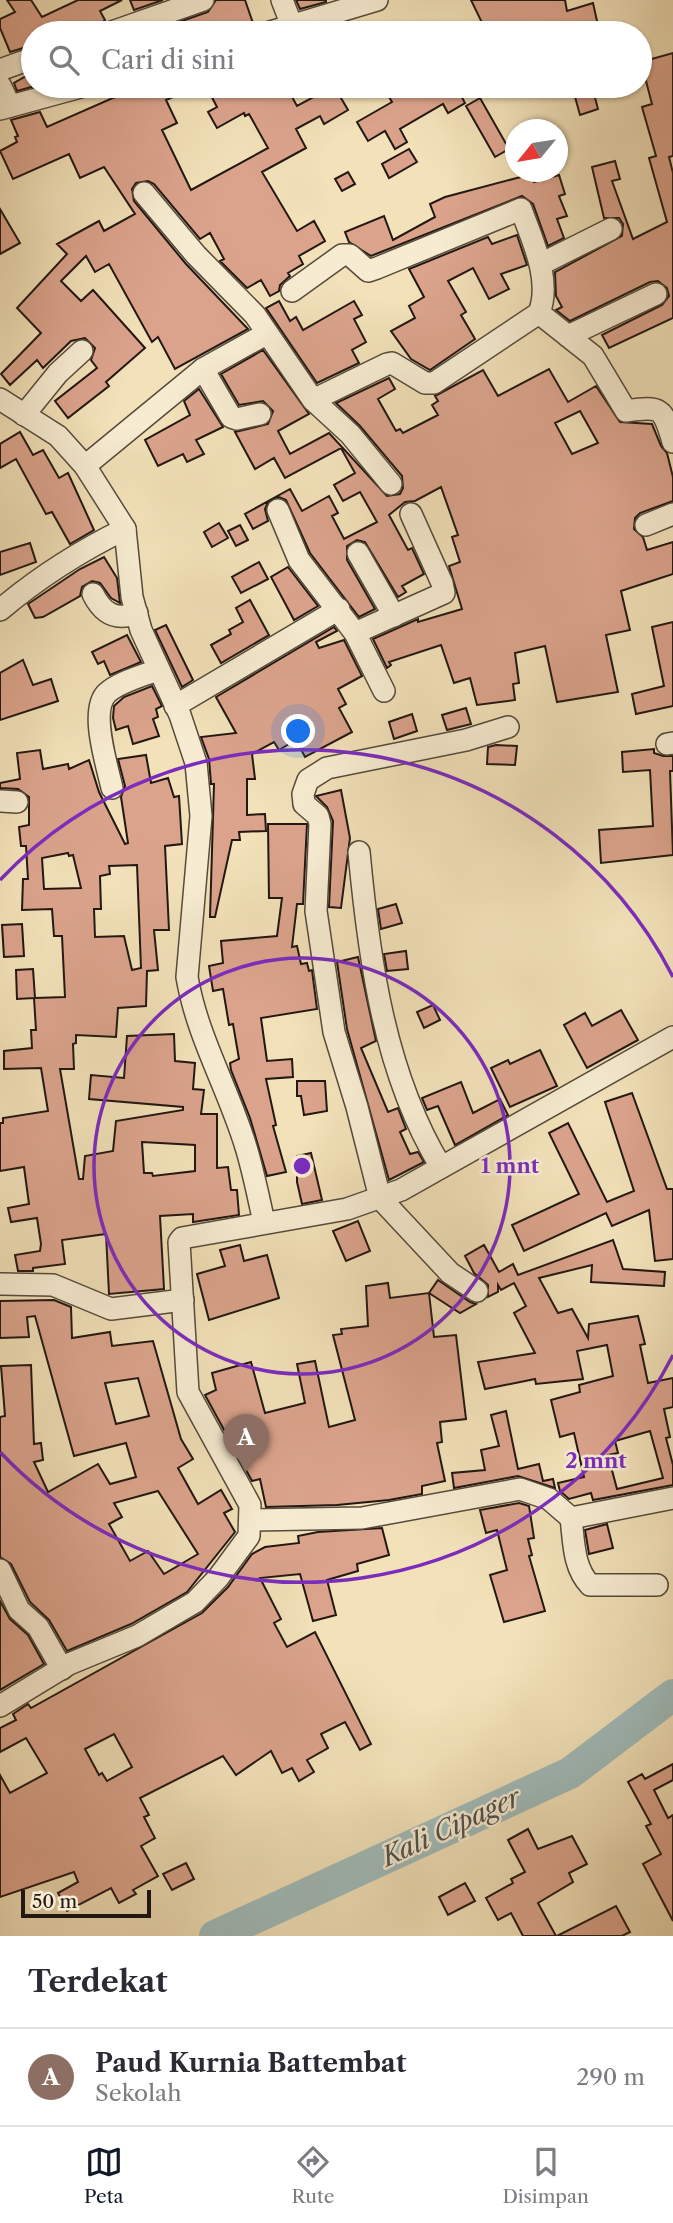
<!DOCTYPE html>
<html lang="id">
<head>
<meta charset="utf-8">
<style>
  body { margin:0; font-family:"Libre Caslon Text",serif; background:#f2f2f3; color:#2b2b33 }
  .compass { position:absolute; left:505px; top:119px; width:63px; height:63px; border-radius:50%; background:#fff; box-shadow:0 2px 5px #0004; rotate:240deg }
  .scale { position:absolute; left:21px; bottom:18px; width:130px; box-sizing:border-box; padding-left:7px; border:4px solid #221712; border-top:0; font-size:19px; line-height:24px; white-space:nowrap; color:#221712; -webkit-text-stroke:5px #f7ecd2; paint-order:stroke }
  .you { position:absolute; left:299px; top:732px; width:24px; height:24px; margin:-18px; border:5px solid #fff; border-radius:50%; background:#1a73e8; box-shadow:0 0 0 10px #1a73e833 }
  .badge { display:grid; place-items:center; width:46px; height:46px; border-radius:50%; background:#111827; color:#fff; font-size:23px; font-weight:700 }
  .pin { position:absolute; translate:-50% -58px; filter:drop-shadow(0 2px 4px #0008) }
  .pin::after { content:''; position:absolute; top:37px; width:24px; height:21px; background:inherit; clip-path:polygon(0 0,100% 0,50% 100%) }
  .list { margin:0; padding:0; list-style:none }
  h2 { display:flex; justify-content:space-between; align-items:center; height:91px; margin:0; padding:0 28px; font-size:30px }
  h2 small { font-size:23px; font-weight:400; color:#7c7c81 }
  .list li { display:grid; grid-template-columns:46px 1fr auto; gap:21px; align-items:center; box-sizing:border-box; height:98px; padding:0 28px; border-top:2px solid #e1e1e2 }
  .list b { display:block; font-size:26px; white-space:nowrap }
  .list p { margin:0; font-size:23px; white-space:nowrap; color:#7c7c81 }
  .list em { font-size:23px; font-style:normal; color:#7c7c81 }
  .icon { flex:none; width:38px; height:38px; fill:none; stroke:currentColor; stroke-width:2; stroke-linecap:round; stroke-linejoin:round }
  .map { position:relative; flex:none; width:673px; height:1936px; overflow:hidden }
  .search { position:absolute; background:#fff; box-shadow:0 2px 5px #0004; left:21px; right:21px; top:21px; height:77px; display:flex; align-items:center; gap:18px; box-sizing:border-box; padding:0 24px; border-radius:38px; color:#7c7c81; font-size:26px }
  .sheet { height:189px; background:#fff }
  nav { display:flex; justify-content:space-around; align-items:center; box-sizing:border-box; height:98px; border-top:2px solid #e1e1e2; background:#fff; font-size:19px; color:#7c7c81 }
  nav a { display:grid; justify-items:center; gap:4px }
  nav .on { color:#111827 }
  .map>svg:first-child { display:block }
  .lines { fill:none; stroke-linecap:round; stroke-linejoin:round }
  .river { stroke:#a0bbba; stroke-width:32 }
  .building { fill:#dba38c; stroke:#221712; stroke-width:2; fill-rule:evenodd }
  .minor-casing { stroke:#564a3c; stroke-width:24 }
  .minor { stroke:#f7ecd2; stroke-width:21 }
  .ring { fill:none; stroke:#7b2cbf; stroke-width:3.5 }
  .labels { text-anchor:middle; stroke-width:5; stroke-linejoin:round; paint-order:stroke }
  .water-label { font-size:26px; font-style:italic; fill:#4e504d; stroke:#f7ecd2 }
  .centre { fill:#7b2cbf; stroke:#f7ecd2; stroke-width:3.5 }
  .ring-label { font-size:21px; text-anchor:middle; font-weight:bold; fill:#7b2cbf; stroke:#f7ecd2; stroke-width:5; stroke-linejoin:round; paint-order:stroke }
</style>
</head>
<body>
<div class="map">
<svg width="673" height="1936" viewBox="0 0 673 1936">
  <rect width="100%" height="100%" fill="#f2e1b9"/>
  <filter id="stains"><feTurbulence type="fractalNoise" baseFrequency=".00286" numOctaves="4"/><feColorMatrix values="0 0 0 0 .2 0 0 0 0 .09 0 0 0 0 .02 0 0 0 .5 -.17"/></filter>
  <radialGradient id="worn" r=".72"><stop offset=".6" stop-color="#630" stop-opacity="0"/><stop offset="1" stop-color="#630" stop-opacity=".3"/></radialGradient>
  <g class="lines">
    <polyline class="river" points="215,1936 570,1773 673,1695"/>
  </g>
  <g class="building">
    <polygon points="7,0 31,0 42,17 78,0 122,0 100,11 105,20 99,25 96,33 86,33 81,23 60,33 33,33 33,45 10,52 0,28 0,19 15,12"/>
    <polygon points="130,0 163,0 134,10"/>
    <polygon points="216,0 245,0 255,29 243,33 182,33 179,22 208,12"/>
    <polygon points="296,0 326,0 326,2 300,9"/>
    <polygon points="471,0 565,0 567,11 593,3 599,30 587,33 487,33"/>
    <polygon points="673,53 673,156 669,157 673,173 673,318 609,348 602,335 662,305 669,296 667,288 658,281 650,282 570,321 556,310 562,307 556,296 555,272 622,236 623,224 619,218 604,218 592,167 615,161 620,179 612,181 633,239 667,222 649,158 656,156 642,107 652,104 641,62"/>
    <polygon points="33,72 35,86 17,91 14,83"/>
    <polygon points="140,86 198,86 166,100 177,123 162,130 191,190 268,148 249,114 245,116 244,113 217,128 208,112 217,107 206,86 286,86 297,106 334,86 348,110 324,124 320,116 296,129 306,148 262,172 297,231 314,221 325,241 299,256 303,264 288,273 290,276 280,285 279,291 270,296 261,280 247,288 220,261 224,259 210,233 200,239 154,184 148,181 136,183 132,189 134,201 186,264 248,329 175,369 158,337 152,342 109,264 95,272 86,256 61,281 81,301 93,290 145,348 106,382 109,386 68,418 55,401 97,368 91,360 95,348 85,338 71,341 43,368 37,360 10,385 1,374 41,333 17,308 67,254 57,244 99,221 104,231 135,214 104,167 80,178 69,154 13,179 0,151 17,142 15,137 18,136 11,120 40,112 47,127"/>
    <polygon points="410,86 456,86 465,103 448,113 443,104 400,129 407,142 395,149 385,131 368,141 357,122 392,102 389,97"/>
    <polygon points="572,86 592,86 598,109 580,115"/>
    <polygon points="480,98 509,149 495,157 466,106"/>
    <polygon points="409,149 417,162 389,178 382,164"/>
    <polygon points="348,172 355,184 342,191 335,179"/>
    <polygon points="532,174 534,182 559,175 565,194 559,196 567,216 557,219 564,238 548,246 533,204 522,196 371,256 349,242 345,232 384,216 393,240 435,217 430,204 445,197"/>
    <polygon points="0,209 20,243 0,254"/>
    <polygon points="517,235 527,265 501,274 509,289 489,299 473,268 448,281 466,312 461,315 475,339 430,370 411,359 391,331 415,318 409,306 424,297 409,269 488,237 492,244"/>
    <polygon points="279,301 290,321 296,317 303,330 354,301 362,315 354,319 366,342 352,350 359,363 317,383 266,308"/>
    <path d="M263,350l46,64 -31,17 12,23 39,-21 58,63 13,-2 3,-6 -1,-12 -42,-50 -24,-23 53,-25 6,11 -17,10 18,32 4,-2 3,4 35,-18 -6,-10 6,-4 -3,-5 48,-26 15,26 51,-27 19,33 28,-16 24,36 32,2 9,22 6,7 6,24v24l-33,12 -5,5 -1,11 9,8 4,13 26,-8v32l-52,17 9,39 -24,5 12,57 -61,10 -12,-56 -30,7 4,30 -6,1 2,16 -38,5 -7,-27 -16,5 -13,-38 -52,17 2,3 -4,3 -14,-29 45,-20v3l44,-13 -13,-43 11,-4 -8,-25 6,-2 -17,-48 -26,14 -10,1 -16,13 19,35 4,-2 12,26 -22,12 4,6 -8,5 -33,-55 -8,-2 -10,6v14l28,49 -16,8 -49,-64 -24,-53 -7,-3 -11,5 -3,7 3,12 -15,8 -8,-15 45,-25 12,22 27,-15 9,17 -6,3 12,23 33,-17 -17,-30 -17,9 -9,-16 21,-12 -14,-25 -56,30 -11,-20 -19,11 -20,-37 33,-8 5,-13 -10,-10 -24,4 -18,-31zM580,411l18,32 -26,11 -17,-31z"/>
    <polygon points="199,389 223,427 196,440 204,454 187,462 183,454 158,466 145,440 190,415 184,401"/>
    <polygon points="20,432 33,455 43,450 59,478 68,473 94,530 70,544 52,512 46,514 16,459 0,468 0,444"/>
    <polygon points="219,523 228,538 212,547 204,532"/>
    <polygon points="240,525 248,540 236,546 228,531"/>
    <polygon points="30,543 36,562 0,575 0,552"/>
    <polygon points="104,557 117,578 120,603 111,598 100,583 92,581 82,587 80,596 43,617 35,618 28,604 80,569"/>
    <polygon points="259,562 268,579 241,593 232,577"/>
    <polygon points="288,567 318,606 294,620 271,577"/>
    <polygon points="250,600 269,635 221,663 211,645 231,634 229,630 243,622 236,608"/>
    <polygon points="673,622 673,706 636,714 632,694 664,686 652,627"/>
    <polygon points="166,625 193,680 182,687 155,630"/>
    <polygon points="334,627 337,631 316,642 319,648 344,640 362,676 338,689 346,704 339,708 352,732 305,757 296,740 279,750 274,742 252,754 255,779 247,779 247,815 265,814 266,831 239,832 240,840 232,840 215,917 210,917 214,784 211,784 209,759 201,737 236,733 216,697"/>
    <polygon points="127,635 141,662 110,675 104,661 98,664 92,652"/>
    <polygon points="23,660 33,685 51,679 58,701 0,720 0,673"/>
    <polygon points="152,686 162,706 156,709 158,717 153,719 159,736 133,744 128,726 116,730 113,718 114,706 124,697"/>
    <polygon points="466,708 471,724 447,730 442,715"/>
    <polygon points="412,714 417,731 394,739 389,722"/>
    <polygon points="496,745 517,746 515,765 487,764 488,747"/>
    <polygon points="654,749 654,753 663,756 673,756 673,771 670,771 673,855 601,863 599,830 653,826 650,770 623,772 622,752"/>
    <path d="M40,750l3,19 25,-5 1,5 20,-9 10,32 26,52 3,-1 -7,-46 4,-11 -7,-27 28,-4 5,28 17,-5 6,19 5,-1 3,48 -17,2 4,84h-15l4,40 -11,1 -1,35 -28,2 -2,29 -40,-2v8l-3,1 1,25h-14l19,110h4l2,-23 28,-5 3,-30 67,-11v-3l-94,-8 2,-24 33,3 3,-42 47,-2 1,27 20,2 -2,26 11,1 -3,24h16v54l11,-1 3,23h6l2,25 -46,7v-8l-33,2 4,73 -55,5 -3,-60 -44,6 3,24 -32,4v3h-15l-3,-16 25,-4 1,-7 -4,-26 -26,4 -3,-14 21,-4 -5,-37 -24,4v-48h3v-5l45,-7 -7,-43 -37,1v-18l28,-3 -1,-18h5l-2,-32 -17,1 -1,-29 17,-1 2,29 30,-1 -3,-61h-8l-2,-27 -30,1 1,-31h5l-2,-33h-5l-2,-19 10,-2v-28l-11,-8 -18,-1v-5l20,-4 -3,-26zM68,853l1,3 4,-1 8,33 -37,1 -2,-31zM137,865l4,103 -9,2 -8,-34 -29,1 -1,-28h7l-1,-33 10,-2 -1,-8zM142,1142l53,3v26l-42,5 -1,-3h-8z"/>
    <polygon points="341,790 350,838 341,908 329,907 333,821 327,807 316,796"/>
    <polygon points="268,824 307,824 303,904 297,904 292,947 297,946 301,964 307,963 309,971 312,970 317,1009 261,1018 267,1061 292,1059 293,1077 266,1079 276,1125 273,1126 286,1172 267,1176 250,1118 231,1070 230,1063 239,1059 233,1024 229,1025 223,989 213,991 209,966 223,963 221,941 277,936 282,898 269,898"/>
    <polygon points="396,904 402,923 381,929 378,909"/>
    <polygon points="22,924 24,956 4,957 2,925"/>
    <polygon points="406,951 408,969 387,971 384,954"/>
    <polygon points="358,957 376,1041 361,1048 388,1112 398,1108 406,1129 400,1132 410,1154 418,1152 424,1162 389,1180 347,1029 337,962"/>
    <polygon points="433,1005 440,1020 424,1028 417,1012"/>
    <polygon points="621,1010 638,1040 587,1068 564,1025 585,1013 592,1026"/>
    <polygon points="540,1050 557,1086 510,1107 491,1068 508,1060 510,1064"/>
    <polygon points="297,1081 325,1081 327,1111 304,1115 301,1096 297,1096"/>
    <polygon points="461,1082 473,1113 500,1099 508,1115 455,1145 438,1106 427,1110 422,1098"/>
    <polygon points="632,1093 667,1189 673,1189 673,1259 655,1261 649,1210 612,1226 606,1213 524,1251 512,1225 579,1194 549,1133 568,1123 607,1202 634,1191 605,1102"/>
    <polygon points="311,1153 322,1200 302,1204 297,1182 297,1156"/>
    <polygon points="358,1221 370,1251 346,1261 333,1231"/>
    <path d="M613,1240l10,29 42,3 -1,14 -73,-4 1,-17 -53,13 19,35 14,-4 16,29 1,-14 49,-8 7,28 -5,1 8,38 25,-5v29l-9,2 6,28 -4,1 7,27v20l-80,15 -2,-7 -22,6 -9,-8 -2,-8 26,-6 -10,-44 -14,4 -9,-37 29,-8 -1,-7 34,-9 -6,-31 -30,6 6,28 -47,5 -1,-5 -50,10 -7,-27 57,-9 -21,-40 12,-7 -12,-23 -13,7 -3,-5v7l-10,5v-12l-14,-12 -9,-17 19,-11 15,27 14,-8 5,11zM650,1431l13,47 -46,11 -9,-34 10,-2 -3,-12z"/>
    <polygon points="240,1245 244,1261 267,1255 279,1298 209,1320 197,1274 225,1266 220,1250"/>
    <polygon points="438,1280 470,1302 476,1304 460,1313 429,1293"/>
    <polygon points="388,1283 390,1298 429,1293 434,1337 456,1335 466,1419 440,1422 442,1442 437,1443 445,1481 422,1486 422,1494 389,1500 337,1505 266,1507 260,1479 252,1481 205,1395 216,1390 212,1373 251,1362 265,1413 305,1403 297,1364 315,1361 329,1427 355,1420 333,1335 342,1334 341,1329 368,1326 366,1286"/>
    <path d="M54,1300l17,7 1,31 38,-6 2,14 41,-5 28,98 12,20 -15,9 20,36 23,-14 11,19 -8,4 11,19 -48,60 -56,32 -64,27 -18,-31 -19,-18 -19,-38 -11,-7v-140l5,-1 -4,-50 30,-1 3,79 7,-1 2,17 -9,2 14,30 50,-28 12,20 26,-7 -10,-34 -52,13 -39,-140 -8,1 2,20 -29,1v-37zM138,1378l11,38 -33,8 -11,-41zM158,1491l40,63 -34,20 -16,-23 -18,10 -21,-37 13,-7 -8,-14z"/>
    <polygon points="506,1411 518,1469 539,1464 543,1481 553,1479 555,1488 518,1476 454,1488 452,1473 485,1470 481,1450 499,1446 491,1415"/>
    <polygon points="519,1503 529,1506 534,1538 528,1539 532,1555 529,1556 545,1611 504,1622 490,1575 507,1570 497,1530 486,1533 480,1510"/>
    <polygon points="607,1524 613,1548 589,1554 585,1530"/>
    <path d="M382,1528l7,27 -32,9 1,7 -31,9 9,35 -23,6 -13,-47 -40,4 21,41 -7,4 13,24 28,-15 56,112 -11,6 -15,-28 -24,12 7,14 -21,12 7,12 -15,9 -7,-13 -10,5 -11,-22 -35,24 -13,-19 -83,42 9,17 -5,2 11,21 -14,8 17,30 -25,14 3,4 -17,9 -8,-15 -44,23 -9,-18 20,-11 -4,-10 -74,25v-122l10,18 37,-20 -21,-35 -26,14v-24l16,-8 -3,-6 15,-10 3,4 171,-95 26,-26 24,-33 13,-7 34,-4 -1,-7 20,-4zM114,1734l18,33 -25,14 -5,-8 -3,2 -14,-26z"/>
    <polygon points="0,1601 10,1619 28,1635 44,1664 0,1690"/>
    <polygon points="673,1764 673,1780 654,1790 668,1818 673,1815 673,1921 643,1864 661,1854 646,1826 651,1824 628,1782 642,1774 645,1779"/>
    <polygon points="528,1829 538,1849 572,1836 587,1864 569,1873 573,1882 538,1903 556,1936 523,1936 511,1913 498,1920 486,1898 513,1883 511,1879 525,1872 508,1840"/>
    <polygon points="186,1863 194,1879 172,1890 163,1874"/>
    <polygon points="465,1883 475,1901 448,1915 439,1897"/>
    <polygon points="616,1906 630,1932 622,1936 557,1936"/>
  </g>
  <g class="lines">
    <g class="minor-casing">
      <g id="minor">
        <polyline points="282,0 292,26"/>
        <polyline points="109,33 203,0"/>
        <polyline points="267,33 377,0"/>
        <polyline points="0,70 33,58"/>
        <polyline points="0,85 10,106"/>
        <polyline points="0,109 84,86"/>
        <path d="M144,193l52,62 59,60 58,85 74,-36 5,-1 33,20h9l105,-70c13,-33 -7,-73 -18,-104l-144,59 -9,3 -18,-16h-8l-50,36"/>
        <polyline points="541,264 611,229"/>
        <path d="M539,313l54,43 33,55c35,-5 37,-4 47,31"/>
        <polyline points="568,336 656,294"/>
        <polyline points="203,369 231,417 237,419 260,414"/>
        <path d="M0,399l58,37 27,30 40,63 7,68 9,33 39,85 16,48 5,53 -14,161c10,59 40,109 58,167 8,25 13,52 19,78"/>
        <polyline points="313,400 350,434 391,484"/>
        <polyline points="24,415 58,373 82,351"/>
        <polyline points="85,466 203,369 266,334"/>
        <polyline points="278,510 299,560 355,633 384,691"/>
        <polyline points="646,525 673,514"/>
        <polyline points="358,553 394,616"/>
        <path d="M93,594c10,20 23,27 44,19"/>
        <path d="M0,610c39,-33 78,-58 125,-81"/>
        <polyline points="355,633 444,593 442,583 411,514"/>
        <polyline points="175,706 339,609"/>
        <polyline points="667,744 673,743"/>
        <path d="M112,788c-5,-23 -23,-78 -5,-95 12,-11 35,-17 50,-23"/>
        <polyline points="0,801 17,802"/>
        <path d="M359,852c10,107 25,221 82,315"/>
        <polyline points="0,1284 53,1285 111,1309 183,1300"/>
        <polyline points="477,1291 450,1273 380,1198 357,1107 334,1032 316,911 320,824 318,816 304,804 303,794 308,780 327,768 466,740 508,727"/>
        <polyline points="571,1518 673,1498"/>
        <path d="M252,1520l110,-2 158,-29 29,10 22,19c3,24 2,49 19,67h67"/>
        <polyline points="0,1570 19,1610 38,1627 62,1669"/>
        <polyline points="0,1706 69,1664 137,1636 195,1602 218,1578 249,1536 250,1505 188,1392 179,1242 182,1238 347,1209 401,1190 673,1037"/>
      </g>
    </g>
    <use href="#minor" class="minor"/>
  </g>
  <g class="ring">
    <circle cx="302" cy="1166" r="208"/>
    <path d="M673 1355A416 416 0 0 1 0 1452M0 880A416 416 0 0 1 673 977"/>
  </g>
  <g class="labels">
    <g class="water-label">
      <text transform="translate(451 1827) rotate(-25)" y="9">Kali Cipager</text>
    </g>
  </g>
  <circle cx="302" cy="1166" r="10" class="centre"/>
  <g class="ring-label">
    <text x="510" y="1173">1 mnt</text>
    <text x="596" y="1468">2 mnt</text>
  </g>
  <rect width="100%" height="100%" filter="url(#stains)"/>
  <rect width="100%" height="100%" fill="url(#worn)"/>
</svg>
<svg class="compass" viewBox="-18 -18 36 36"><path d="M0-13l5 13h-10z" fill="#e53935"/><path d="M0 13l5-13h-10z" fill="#7c7c81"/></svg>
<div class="scale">50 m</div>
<div class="you"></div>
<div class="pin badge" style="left:246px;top:1472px;background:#8d6e63">A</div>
<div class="search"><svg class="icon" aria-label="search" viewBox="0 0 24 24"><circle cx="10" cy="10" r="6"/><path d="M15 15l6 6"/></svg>Cari di sini</div>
</div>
<section class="sheet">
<h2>Terdekat<small></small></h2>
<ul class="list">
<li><span class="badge" style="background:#8d6e63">A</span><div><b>Paud Kurnia Battembat</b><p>Sekolah</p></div><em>290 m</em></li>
</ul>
</section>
<nav>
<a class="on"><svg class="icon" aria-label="map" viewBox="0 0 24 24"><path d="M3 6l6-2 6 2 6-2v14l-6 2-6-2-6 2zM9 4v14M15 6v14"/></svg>Peta</a>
<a><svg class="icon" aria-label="directions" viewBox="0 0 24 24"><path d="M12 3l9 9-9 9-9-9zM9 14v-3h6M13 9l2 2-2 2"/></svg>Rute</a>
<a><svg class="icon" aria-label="saved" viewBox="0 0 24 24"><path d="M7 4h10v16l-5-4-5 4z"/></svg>Disimpan</a>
</nav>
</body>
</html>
